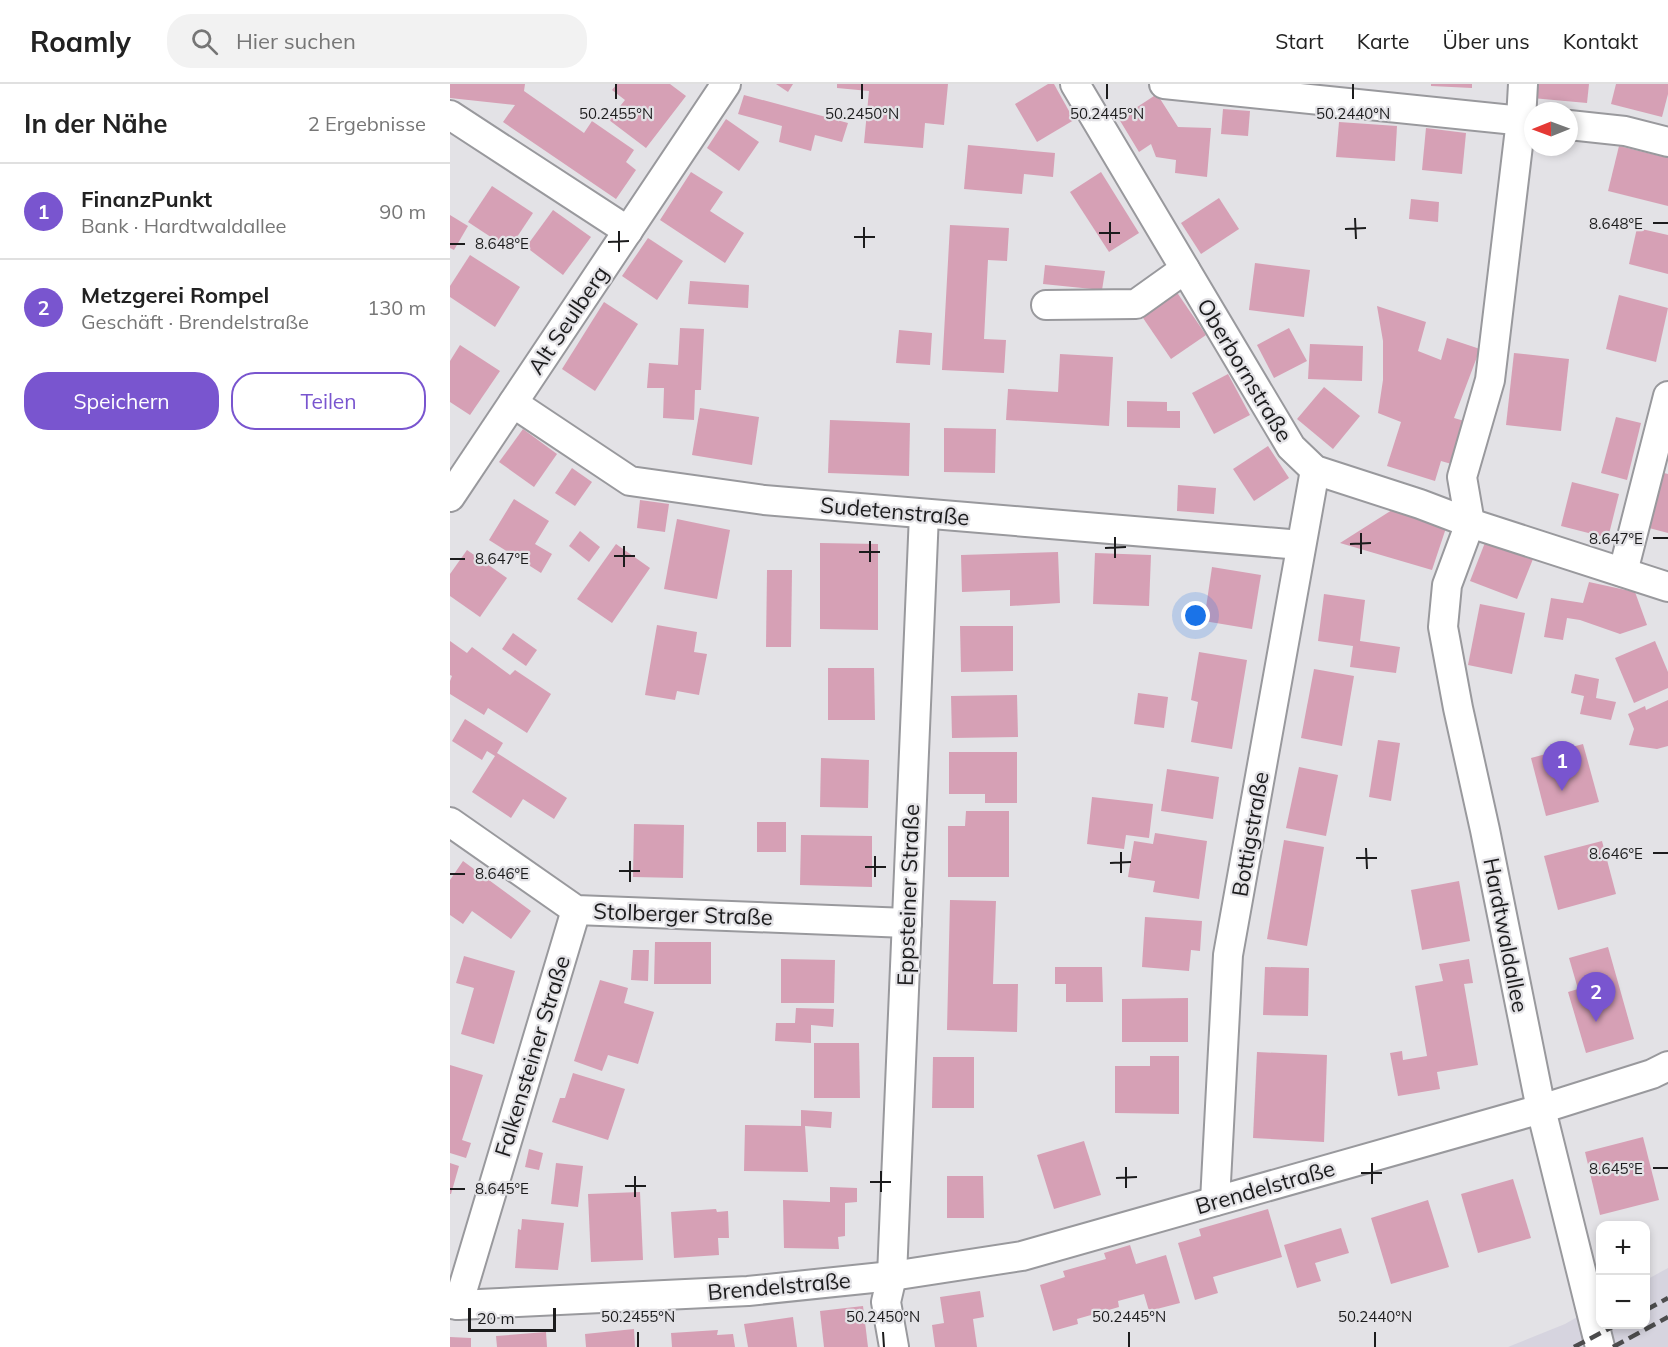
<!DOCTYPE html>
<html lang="de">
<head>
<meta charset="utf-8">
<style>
  body { margin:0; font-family:Mulish,sans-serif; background:#f2f2f2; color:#222 }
  .controls { position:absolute; right:18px; bottom:18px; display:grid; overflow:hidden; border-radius:12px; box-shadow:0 3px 9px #0003 }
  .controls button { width:54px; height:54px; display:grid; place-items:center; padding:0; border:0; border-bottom:2px solid #e0e0e0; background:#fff; color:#222; font:30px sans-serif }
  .compass { position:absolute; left:1074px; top:18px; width:54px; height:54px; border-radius:50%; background:#fff; box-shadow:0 3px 9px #0003; rotate:269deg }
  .scale { position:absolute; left:18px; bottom:15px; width:88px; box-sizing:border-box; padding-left:6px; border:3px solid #1c1c1d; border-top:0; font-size:16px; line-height:21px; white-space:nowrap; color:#1c1c1d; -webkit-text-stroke:4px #e3e2e6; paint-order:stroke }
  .you { position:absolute; left:746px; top:532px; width:21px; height:21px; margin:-15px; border:4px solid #fff; border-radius:50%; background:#1a73e8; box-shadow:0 0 0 9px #1a73e833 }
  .badge { display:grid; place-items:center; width:39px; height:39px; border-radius:50%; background:#7955cf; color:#fff; font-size:20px; font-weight:700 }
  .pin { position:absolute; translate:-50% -50px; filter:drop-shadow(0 2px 3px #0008) }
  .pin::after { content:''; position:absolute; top:32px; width:21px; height:18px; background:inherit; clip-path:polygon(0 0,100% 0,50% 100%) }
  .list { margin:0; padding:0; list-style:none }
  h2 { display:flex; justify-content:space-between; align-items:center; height:78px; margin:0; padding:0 24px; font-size:26px }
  h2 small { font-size:20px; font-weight:400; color:#767676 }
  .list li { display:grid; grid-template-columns:39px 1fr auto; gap:18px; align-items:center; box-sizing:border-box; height:96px; padding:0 24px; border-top:2px solid #e0e0e0 }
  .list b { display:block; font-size:22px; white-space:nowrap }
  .list p { margin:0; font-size:20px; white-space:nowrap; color:#767676 }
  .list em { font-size:20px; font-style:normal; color:#767676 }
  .actions { display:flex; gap:12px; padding:18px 24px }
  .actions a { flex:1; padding:14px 0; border:2px solid #7955cf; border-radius:24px; text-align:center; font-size:21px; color:#7955cf }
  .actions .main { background:#7955cf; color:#fff }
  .icon { flex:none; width:33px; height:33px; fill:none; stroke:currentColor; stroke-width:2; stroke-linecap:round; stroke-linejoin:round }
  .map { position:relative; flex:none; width:1218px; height:1263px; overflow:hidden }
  header { display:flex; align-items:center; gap:36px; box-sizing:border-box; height:84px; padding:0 30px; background:#fff; border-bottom:2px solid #e0e0e0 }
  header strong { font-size:28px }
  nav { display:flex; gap:33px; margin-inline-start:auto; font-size:21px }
  .search { width:420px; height:54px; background:#f2f2f2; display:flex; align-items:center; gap:15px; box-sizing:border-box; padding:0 21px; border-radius:24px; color:#767676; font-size:22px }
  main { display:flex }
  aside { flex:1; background:#fff }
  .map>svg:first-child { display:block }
  .built { fill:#d6d4df }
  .building { fill:#d6a0b5 }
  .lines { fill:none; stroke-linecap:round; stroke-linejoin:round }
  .minor-casing { stroke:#99999d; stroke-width:32 }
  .minor { stroke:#fff; stroke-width:28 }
  .rail { stroke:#4c4c4d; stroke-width:4.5; stroke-dasharray:12 6; stroke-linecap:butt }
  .ticks { fill:none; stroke:#1c1c1d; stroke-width:2 }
  .labels { text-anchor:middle; stroke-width:4.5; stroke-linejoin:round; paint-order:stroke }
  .street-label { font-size:22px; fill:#1c1c1d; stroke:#e3e2e6 }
  .ticks-label { font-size:15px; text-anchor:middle; fill:#1c1c1d; stroke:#e3e2e6; stroke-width:4.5; stroke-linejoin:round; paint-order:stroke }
</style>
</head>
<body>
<header>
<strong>Roamly</strong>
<div class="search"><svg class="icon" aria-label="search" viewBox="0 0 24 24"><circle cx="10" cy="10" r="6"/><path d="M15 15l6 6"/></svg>Hier suchen</div>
<nav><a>Start</a><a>Karte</a><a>Über uns</a><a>Kontakt</a></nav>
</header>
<main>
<aside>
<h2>In der Nähe<small>2 Ergebnisse</small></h2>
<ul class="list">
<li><span class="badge">1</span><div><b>FinanzPunkt</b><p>Bank · Hardtwaldallee</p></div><em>90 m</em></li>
<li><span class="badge">2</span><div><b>Metzgerei Rompel</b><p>Geschäft · Brendelstraße</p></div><em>130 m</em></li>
</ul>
<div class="actions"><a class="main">Speichern</a><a>Teilen</a></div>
</aside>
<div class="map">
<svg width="1218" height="1263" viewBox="0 0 1218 1263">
  <rect width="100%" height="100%" fill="#e3e2e6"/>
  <polygon class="built" points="1218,1184 1218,1263 1058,1263 1115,1240 1150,1220 1150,1240 1196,1240 1196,1196"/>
  <g class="building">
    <polygon points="0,0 75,0 74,7 134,49 142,37 184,66 176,78 186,86 166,115 53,38 65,21 0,14"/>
    <polygon points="167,0 220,0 236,12 196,64 159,36 175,16 162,6"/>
    <polygon points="326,0 343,0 338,8"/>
    <polygon points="387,0 498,0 494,41 475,39 473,64 414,59 419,7 387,4"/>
    <polygon points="598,0 604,0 624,36 587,58 565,20"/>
    <polygon points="981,0 1022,0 1022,4 981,2"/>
    <polygon points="1083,0 1139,0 1137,19 1082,14"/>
    <polygon points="1166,0 1218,0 1218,10 1212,33 1161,20"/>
    <polygon points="707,10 728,43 761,44 757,93 725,89 726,76 706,73 701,60 689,68 669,35"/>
    <polygon points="294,11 398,39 392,58 365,51 361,67 329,58 332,42 288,30"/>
    <polygon points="773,25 800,27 798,52 771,50"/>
    <polygon points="276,35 309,58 289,87 257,64"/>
    <polygon points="889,38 947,42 945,77 886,73"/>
    <polygon points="976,44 1016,49 1012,90 972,86"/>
    <polygon points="518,61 605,69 603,93 574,90 572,110 514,105"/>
    <polygon points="1169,62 1218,74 1218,122 1158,107"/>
    <polygon points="241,88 273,108 260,127 294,149 275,179 210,136"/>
    <polygon points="651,88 689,149 659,168 620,108"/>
    <polygon points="42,102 83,129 59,165 18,138"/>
    <polygon points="769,114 789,145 751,170 731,139"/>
    <polygon points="961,115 989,118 988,138 959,135"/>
    <polygon points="103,126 141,153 113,191 76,163"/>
    <polygon points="0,131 18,142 4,166 0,164"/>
    <polygon points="500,141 559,144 557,177 538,176 534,255 556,256 554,289 492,286"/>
    <polygon points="1187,144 1218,151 1218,190 1179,180"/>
    <polygon points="198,154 233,177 207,216 172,192"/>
    <polygon points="20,171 70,203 45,243 0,213 0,202"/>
    <polygon points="805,179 860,186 854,233 799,226"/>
    <polygon points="595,181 655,187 652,206 593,200"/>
    <polygon points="240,197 299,201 298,224 238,220"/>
    <polygon points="726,207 756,251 721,275 691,231"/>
    <polygon points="1169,211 1218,224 1206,278 1156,265"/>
    <polygon points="154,218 188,240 145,307 112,285"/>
    <polygon points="927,222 976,238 968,267 991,276 997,254 1030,265 1004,334 1025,340 1012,383 991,377 985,397 937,382 951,338 928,329 933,296 933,257"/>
    <polygon points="230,244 254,245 251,306 245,306 244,336 213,334 214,304 197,304 199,279 228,281"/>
    <polygon points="839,244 857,277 824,294 807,261"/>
    <polygon points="449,246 482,249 480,281 446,279"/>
    <polygon points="860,260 913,262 912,297 858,295"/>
    <polygon points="10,261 50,287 20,331 0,318 0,277"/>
    <polygon points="1064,269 1119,275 1111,347 1056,341"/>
    <polygon points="610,270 663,273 659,342 556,336 558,305 608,308"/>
    <polygon points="778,290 800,331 764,350 742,309"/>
    <polygon points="874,303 910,332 883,365 847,335"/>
    <polygon points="677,317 717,318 717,327 730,327 730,344 677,343"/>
    <polygon points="250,324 309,333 302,381 242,371"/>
    <polygon points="1166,333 1191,339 1177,396 1151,389"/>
    <polygon points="380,336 460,339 459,392 378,389"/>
    <polygon points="494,344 546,345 545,389 494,388"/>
    <polygon points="73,345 107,370 84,403 49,378"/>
    <polygon points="818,362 839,394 804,417 783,385"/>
    <polygon points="122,384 142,398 125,422 105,409"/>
    <polygon points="1214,389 1218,390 1218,449 1199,444"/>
    <polygon points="1122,398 1169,410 1158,454 1111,442"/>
    <polygon points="728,401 766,404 764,430 727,427"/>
    <polygon points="64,415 99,437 85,460 102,470 91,489 39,456"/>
    <polygon points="190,416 219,420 215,448 187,444"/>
    <polygon points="942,426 996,444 982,486 890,459"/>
    <polygon points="227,435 280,446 267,515 214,505"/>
    <polygon points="130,447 150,463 139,478 119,462"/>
    <polygon points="1036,456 1083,475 1067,515 1020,497"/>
    <polygon points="370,459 428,460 428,546 370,545"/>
    <polygon points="166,460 200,484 162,539 127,515"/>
    <polygon points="17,466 57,494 30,533 0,512 0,490"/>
    <polygon points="608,468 610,519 560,522 560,506 512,508 511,471"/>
    <polygon points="645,469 701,471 699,522 643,520"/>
    <polygon points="762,483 811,491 802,545 754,537"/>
    <polygon points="317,486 342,486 341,563 316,563"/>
    <polygon points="1139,498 1185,508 1197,541 1170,550 1130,536 1117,534 1113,556 1094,553 1101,514 1133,519"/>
    <polygon points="874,510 915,516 910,557 950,563 946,589 900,583 903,562 868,557"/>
    <polygon points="1030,520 1075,529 1062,590 1018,581"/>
    <polygon points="207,541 247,548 244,568 257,570 249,611 227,607 225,616 195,611"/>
    <polygon points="510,542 563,542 563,587 511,588"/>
    <polygon points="63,549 87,566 76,582 52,565"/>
    <polygon points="0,557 17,569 22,563 60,591 65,586 101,610 77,649 38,624 34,631 0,610 0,597 2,592 0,591"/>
    <polygon points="1205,557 1218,588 1218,604 1184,619 1165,574"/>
    <polygon points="749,568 797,576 782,665 741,658 748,618 741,616"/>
    <polygon points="378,584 424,584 425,636 378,636"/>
    <polygon points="864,585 904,592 892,662 851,654"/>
    <polygon points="1125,590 1149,595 1146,614 1166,618 1161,636 1130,630 1134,612 1121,609"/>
    <polygon points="688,609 718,613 714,644 684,640"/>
    <polygon points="567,611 568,653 502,654 501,612"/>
    <polygon points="1218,616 1218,662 1207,665 1179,661 1184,645 1178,630 1195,622 1196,626"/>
    <polygon points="15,635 53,659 47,669 117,714 104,735 73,715 61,734 22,708 45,672 37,667 32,676 2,657"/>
    <polygon points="928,656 950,659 941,717 919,713"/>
    <polygon points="1133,660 1149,718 1096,732 1081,674"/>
    <polygon points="499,668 567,668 567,719 535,719 535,710 499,710"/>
    <polygon points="371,674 419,676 418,724 370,723"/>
    <polygon points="849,683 888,691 876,752 836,744"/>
    <polygon points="717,685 769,693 763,735 711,727"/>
    <polygon points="642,713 703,720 699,754 676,751 674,765 637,760"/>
    <polygon points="516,727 559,727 559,793 498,793 498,742 515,742"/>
    <rect x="307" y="738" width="29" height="30"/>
    <polygon points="184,740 234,741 233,794 183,793"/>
    <polygon points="705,749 757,757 749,815 703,808 705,797 678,793 684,757 703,760"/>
    <polygon points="351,751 422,752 422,803 350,801"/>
    <polygon points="834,756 874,763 857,862 817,855"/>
    <polygon points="1152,757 1166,810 1108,826 1094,772"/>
    <polygon points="13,777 81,827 61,855 22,827 13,840 0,831 0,796"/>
    <polygon points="1009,797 1020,857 972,866 961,806"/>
    <polygon points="500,816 546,817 543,900 568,900 567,948 497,946"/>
    <polygon points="695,833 752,837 750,867 741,866 739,887 692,883"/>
    <polygon points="205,858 261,858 261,900 204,900"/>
    <polygon points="1158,863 1184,955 1136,969 1118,908 1128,905 1119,874"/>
    <polygon points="183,866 199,866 198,897 181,896"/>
    <polygon points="14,872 65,887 44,960 11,950 24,904 6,899"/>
    <polygon points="331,875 385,876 384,919 331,919"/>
    <polygon points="1019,875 1023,899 1014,900 1028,981 987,988 990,1005 948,1012 940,969 952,967 953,976 977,972 965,902 993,897 989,880"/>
    <polygon points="605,883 652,883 653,918 616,918 616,900 605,900"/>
    <polygon points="815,883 859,884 858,932 813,931"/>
    <polygon points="150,896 178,904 174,919 204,928 188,980 158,971 152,987 124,977"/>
    <polygon points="738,914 738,958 672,958 672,915"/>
    <polygon points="346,924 384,925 383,943 361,941 361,959 325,957 326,939 345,939"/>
    <polygon points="364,959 409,959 410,1014 364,1014"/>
    <polygon points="807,968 877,971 874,1058 803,1054"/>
    <polygon points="700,972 729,972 729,1030 665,1029 665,982 700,982"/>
    <polygon points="483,973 524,973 524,1024 482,1024"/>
    <polygon points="0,981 33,991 12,1056 21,1059 16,1074 0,1069"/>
    <polygon points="123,989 175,1005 158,1056 102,1038 110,1014 115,1014"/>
    <polygon points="351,1026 382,1028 381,1044 355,1042 358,1088 294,1087 295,1041 351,1042"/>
    <polygon points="1193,1053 1209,1116 1150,1131 1135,1068"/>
    <polygon points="634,1057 651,1111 604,1125 587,1071"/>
    <polygon points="79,1065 93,1069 89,1086 75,1083"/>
    <polygon points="0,1079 9,1082 1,1110 0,1110"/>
    <polygon points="106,1079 133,1082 128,1123 101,1120"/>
    <polygon points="497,1092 533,1092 534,1134 497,1134"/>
    <polygon points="1063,1095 1081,1154 1028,1169 1011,1110"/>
    <polygon points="380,1103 407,1104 407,1118 395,1119 395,1152 388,1153 389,1165 334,1164 333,1116 380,1118"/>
    <polygon points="190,1108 193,1176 141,1178 138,1110"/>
    <polygon points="978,1116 999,1183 941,1200 921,1134"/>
    <polygon points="266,1125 267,1128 278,1127 279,1154 268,1154 269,1171 224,1174 221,1128"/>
    <polygon points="818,1125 832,1173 763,1193 768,1209 745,1216 728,1159 751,1152 749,1145"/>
    <polygon points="72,1135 114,1139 108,1186 65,1184 68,1145 71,1146"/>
    <polygon points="891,1144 899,1169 865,1179 871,1197 847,1204 834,1161"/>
    <polygon points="680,1161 686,1180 716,1171 730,1219 699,1227 694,1210 668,1217 669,1223 627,1235 628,1240 603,1247 590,1201 615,1193 613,1187 656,1175 654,1169"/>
    <polygon points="530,1207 534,1233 523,1235 527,1263 485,1263 482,1241 494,1239 490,1213"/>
    <polygon points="413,1222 418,1263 374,1263 370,1227"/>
    <polygon points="343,1233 347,1263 298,1263 294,1240"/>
    <polygon points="184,1245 185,1263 136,1263 135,1250"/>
    <polygon points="268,1246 267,1251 283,1250 285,1263 222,1263 221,1249"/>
    <polygon points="96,1248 97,1263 47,1263 46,1252"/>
    <polygon points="0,1253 21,1254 21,1263 0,1263"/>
  </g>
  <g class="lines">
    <g class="minor-casing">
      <g id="minor">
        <polyline points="625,0 841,363 865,386 970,420 1020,439 1218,503"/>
        <polyline points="714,0 1083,38"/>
        <polyline points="1073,0 1071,36 1040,296 1012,393 1020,439 997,501 993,543 1008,624 1035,746 1091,1025 1150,1263"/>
        <polyline points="0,31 178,147"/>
        <polyline points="1119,41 1175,47 1218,58"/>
        <polyline points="596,221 686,220 735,185"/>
        <polyline points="63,319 180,397 314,416 851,461"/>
        <polyline points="0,413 276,0"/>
        <polyline points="1173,488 1218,312"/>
        <polyline points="0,738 126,826 457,839"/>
        <polyline points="765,1117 778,871 865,386"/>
        <polyline points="0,1220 8,1221 298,1207 442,1192 572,1172 1091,1025 1202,990 1218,982"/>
        <polyline points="8,1221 126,826"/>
        <polyline points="444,1263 436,1218 442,1192 474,430"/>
      </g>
    </g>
    <use href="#minor" class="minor"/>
    <g class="rail">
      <polyline points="1196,1226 1218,1214"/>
      <polyline points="1124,1263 1168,1240"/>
      <polyline points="1163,1263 1218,1233"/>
    </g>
  </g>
  <path class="ticks" d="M166,0v15M412,0v15M657,0v15M903,0v15M905,134l1,21M660,138v21M1203,139h15M414,143v21M895,145l21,-1M169,147v21M649,149h21M404,153h21M158,158l21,-1M0,160h15M911,449v21M665,453v21M1203,454h15M420,457v21M900,460l21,-1M174,462v21M655,464l21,-1M409,468h21M164,472h21M0,475h15M916,764l1,21M671,768v21M1203,769h15M425,772v21M906,774h21M180,777v21M660,779l21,-1M415,783h21M169,787h21M0,790h15M922,1079v21M676,1083v21M1203,1084h15M431,1087v21M911,1089h21M185,1092v21M666,1094l21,-1M420,1098h21M175,1102h21M0,1105h15M188,1248v15M433,1248l1,15M679,1248v15M925,1248v15"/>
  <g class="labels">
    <g class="street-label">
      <text transform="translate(118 236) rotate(-56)" y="8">Alt Seulberg</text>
      <text transform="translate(795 286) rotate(59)" y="8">Oberbornstraße</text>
      <text transform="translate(445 427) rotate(5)" y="8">Sudetenstraße</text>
      <text transform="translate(800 750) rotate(-80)" y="8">Bottigstraße</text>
      <text transform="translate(458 811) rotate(-88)" y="8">Eppsteiner Straße</text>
      <text transform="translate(233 830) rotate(2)" y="8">Stolberger Straße</text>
      <text transform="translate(1056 851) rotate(79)" y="8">Hardtwaldallee</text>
      <text transform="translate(82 972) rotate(-73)" y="8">Falkensteiner Straße</text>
      <text transform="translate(815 1103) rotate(-16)" y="8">Brendelstraße</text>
      <text transform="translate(329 1202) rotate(-5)" y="8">Brendelstraße</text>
    </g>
  </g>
  <g class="ticks-label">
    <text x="166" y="35">50.2455°N</text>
    <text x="412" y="35">50.2450°N</text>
    <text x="657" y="35">50.2445°N</text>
    <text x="903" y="35">50.2440°N</text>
    <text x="1166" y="145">8.648°E</text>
    <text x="52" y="165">8.648°E</text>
    <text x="1166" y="460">8.647°E</text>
    <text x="52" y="480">8.647°E</text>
    <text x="1166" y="775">8.646°E</text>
    <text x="52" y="795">8.646°E</text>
    <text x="1166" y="1090">8.645°E</text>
    <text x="52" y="1110">8.645°E</text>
    <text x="188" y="1238">50.2455°N</text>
    <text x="433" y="1238">50.2450°N</text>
    <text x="679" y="1238">50.2445°N</text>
    <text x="925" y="1238">50.2440°N</text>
  </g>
</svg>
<div class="controls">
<button>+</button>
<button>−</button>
</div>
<svg class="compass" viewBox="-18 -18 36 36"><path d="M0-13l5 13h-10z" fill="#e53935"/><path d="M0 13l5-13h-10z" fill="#767676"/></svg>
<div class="scale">20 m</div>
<div class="you"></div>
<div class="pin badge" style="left:1112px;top:707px">1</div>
<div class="pin badge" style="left:1146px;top:938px">2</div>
</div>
</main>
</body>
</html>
